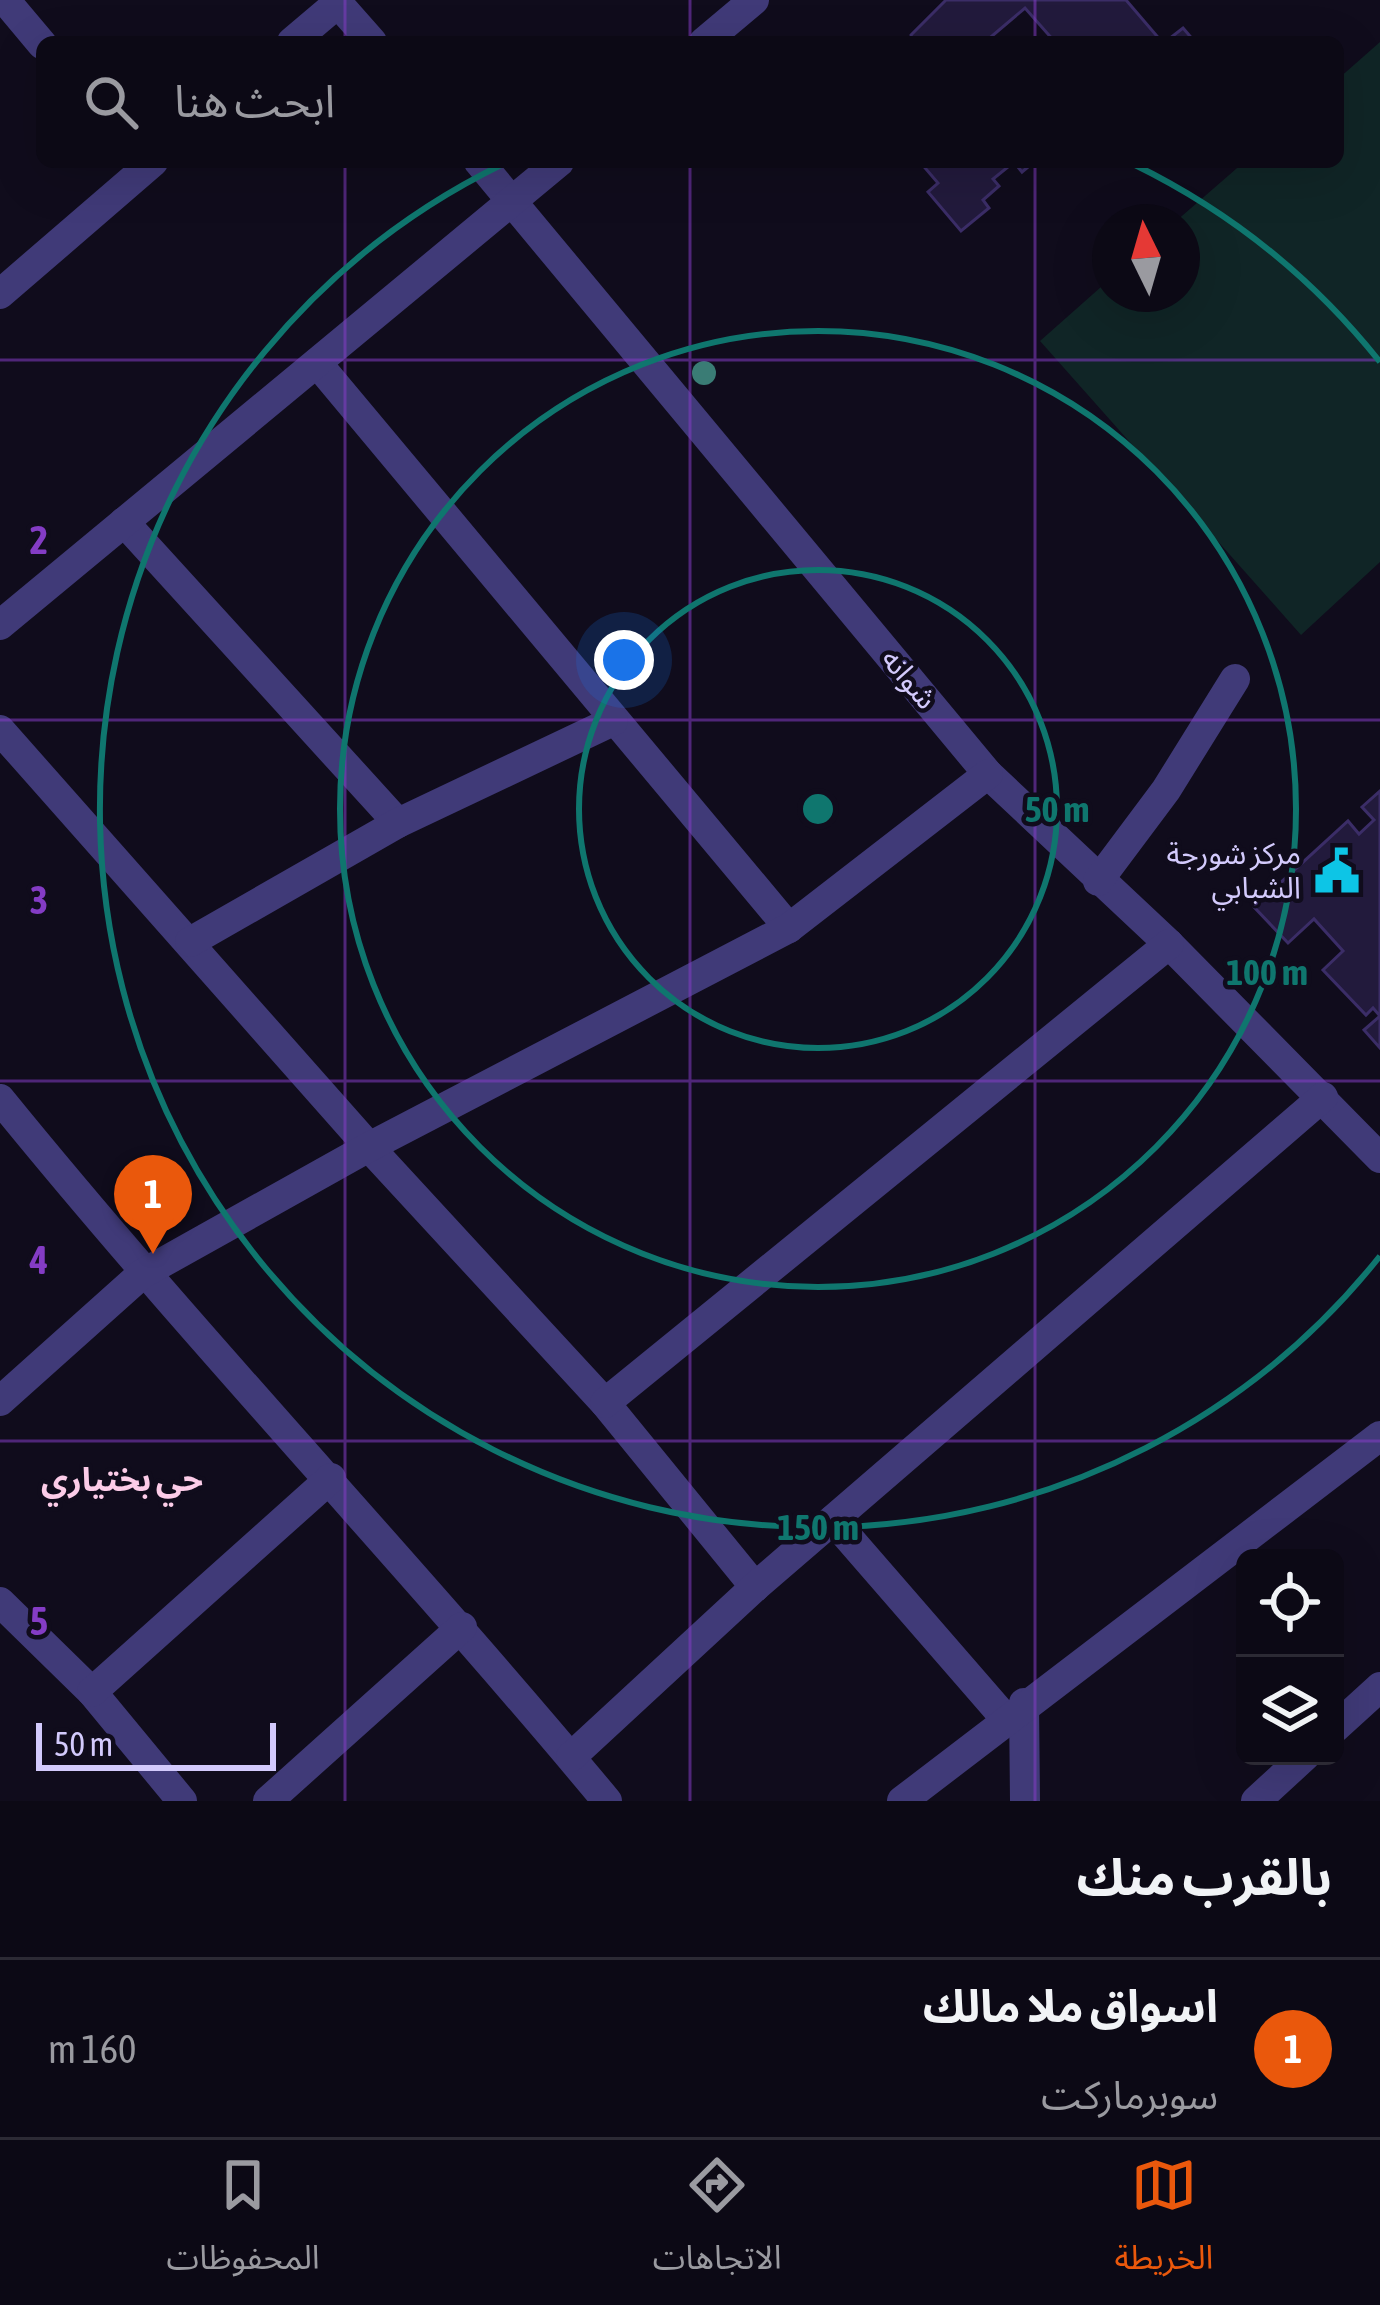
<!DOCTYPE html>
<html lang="ar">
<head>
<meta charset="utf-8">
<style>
  body { margin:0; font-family:"Asap Condensed","Noto Sans Arabic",sans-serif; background:#15121e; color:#f1f3f6; direction:rtl }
  .controls { position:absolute; right:36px; bottom:36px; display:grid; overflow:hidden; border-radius:18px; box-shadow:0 12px 48px #0002 }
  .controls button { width:108px; height:108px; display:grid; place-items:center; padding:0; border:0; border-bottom:3px solid #2c2a34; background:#0c0915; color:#f1f3f6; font:60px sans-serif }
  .compass { position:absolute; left:1092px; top:204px; width:108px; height:108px; border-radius:50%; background:#0c0915; box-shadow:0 12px 48px #0002; rotate:355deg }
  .scale { position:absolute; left:36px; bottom:30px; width:240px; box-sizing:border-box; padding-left:12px; border:6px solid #d3cafc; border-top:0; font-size:33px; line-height:42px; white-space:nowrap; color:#d3cafc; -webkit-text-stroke:9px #100c1c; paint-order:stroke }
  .you { position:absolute; left:624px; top:660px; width:42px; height:42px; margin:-30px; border:9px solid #fff; border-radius:50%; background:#1a73e8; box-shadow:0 0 0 18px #1a73e833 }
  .badge { display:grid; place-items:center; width:78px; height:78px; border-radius:50%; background:#ea580c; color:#fff; font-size:39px; font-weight:700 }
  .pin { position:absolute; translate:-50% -99px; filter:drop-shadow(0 3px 6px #0008) }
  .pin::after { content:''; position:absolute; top:63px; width:42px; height:36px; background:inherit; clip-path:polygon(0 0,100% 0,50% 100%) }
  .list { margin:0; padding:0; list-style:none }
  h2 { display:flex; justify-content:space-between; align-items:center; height:156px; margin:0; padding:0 48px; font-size:51px }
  h2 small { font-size:39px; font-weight:400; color:#9a9aa0 }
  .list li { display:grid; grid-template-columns:78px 1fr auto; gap:36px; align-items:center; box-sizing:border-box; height:180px; padding:0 48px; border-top:3px solid #2c2a34 }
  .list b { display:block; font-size:45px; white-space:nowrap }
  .list p { margin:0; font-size:39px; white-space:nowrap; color:#9a9aa0 }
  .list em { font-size:39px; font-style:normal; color:#9a9aa0 }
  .icon { flex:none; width:66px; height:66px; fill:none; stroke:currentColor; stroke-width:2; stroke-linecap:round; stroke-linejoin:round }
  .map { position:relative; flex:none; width:1380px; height:1801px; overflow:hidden; direction:ltr }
  .search { position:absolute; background:#0c0915; box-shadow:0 12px 48px #0002; left:36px; right:36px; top:36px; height:132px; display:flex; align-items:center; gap:30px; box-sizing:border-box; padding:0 42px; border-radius:18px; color:#9a9aa0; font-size:45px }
  .sheet { height:336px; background:#0c0915 }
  nav { display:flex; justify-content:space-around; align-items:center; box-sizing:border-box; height:168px; border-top:3px solid #2c2a34; background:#0c0915; font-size:33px; color:#9a9aa0 }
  nav a { display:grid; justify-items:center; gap:6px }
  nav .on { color:#ea580c }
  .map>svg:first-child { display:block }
  .green { fill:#102526 }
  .building { fill:#221a3c; stroke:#3b2d67; stroke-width:3 }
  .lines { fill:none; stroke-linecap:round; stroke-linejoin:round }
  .minor { stroke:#403a78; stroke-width:30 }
  .tree { fill:#3a7c75 }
  .grid { fill:none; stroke:#843cc5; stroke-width:3; stroke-opacity:0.55 }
  .ring { fill:none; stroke:#0f766e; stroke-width:6 }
  .labels { text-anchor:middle; stroke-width:9; stroke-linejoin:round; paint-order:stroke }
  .street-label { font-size:30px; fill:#d3cafc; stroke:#100c1c }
  .poi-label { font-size:30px; fill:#d3cafc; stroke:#100c1c; text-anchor:end }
  .neighbourhood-label { font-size:33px; font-weight:bold; fill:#fccce8; stroke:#100c1c }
  .grid-label { font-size:39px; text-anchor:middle; font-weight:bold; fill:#843cc5; stroke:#100c1c; stroke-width:9; stroke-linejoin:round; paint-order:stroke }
  .centre { fill:#0f766e; stroke:#100c1c; stroke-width:6 }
  .ring-label { font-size:36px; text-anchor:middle; font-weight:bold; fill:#0f766e; stroke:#100c1c; stroke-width:9; stroke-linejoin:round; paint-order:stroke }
</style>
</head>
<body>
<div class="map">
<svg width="1380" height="1801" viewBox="0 0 1380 1801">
  <rect width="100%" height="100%" fill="#100c1c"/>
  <polygon class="green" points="1380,42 1380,562 1301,635 1040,341 1110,279 1110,294 1182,294 1182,222 1175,222 1244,162 1338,162 1338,79"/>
  <g class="building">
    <polygon points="946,0 1126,0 1162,42 1055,42 1025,8 985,42 912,42 911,35"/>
    <polygon points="1183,28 1195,42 1165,42"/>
    <polygon points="920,162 1034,162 1022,172 1014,162 993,179 999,186 983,200 989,208 961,231 928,192 938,183"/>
    <polygon points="1380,791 1380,1016 1373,1008 1366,1015 1323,970 1343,951 1314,919 1288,943 1254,907 1348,821 1359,834 1374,820 1362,807"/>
    <polygon points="1380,1016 1380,1048 1364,1030"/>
  </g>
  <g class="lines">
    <g class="minor">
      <polyline points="5,0 42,44"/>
      <polyline points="335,0 372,42"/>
      <polyline points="292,42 338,3"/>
      <polyline points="704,42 754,0"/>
      <polyline points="479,162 988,774 1169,944 1380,1158"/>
      <polyline points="0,294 153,162"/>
      <polyline points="317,363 789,928"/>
      <polyline points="124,522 398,823"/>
      <polyline points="0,625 559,162"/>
      <polyline points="0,730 369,1147 605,1403 755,1587"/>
      <polyline points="1098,881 1166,790 1235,679"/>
      <polyline points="190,942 398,823 613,721"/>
      <path d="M0,1099c195,240 409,464 607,702"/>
      <polyline points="0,1401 142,1274 369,1147 789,928 988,774"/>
      <polyline points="605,1403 1169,944"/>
      <polyline points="833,1520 1005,1718"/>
      <polyline points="0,1602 92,1692 182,1801"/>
      <polyline points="92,1692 331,1478"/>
      <polyline points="1024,1703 1025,1801"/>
      <polyline points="1335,1728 1380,1687"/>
      <polyline points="571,1757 755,1587 1323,1097"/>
      <polyline points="268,1801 462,1627"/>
      <polyline points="902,1801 1380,1436"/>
      <polyline points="1256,1801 1305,1756"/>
    </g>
  </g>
  <circle class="tree" cx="704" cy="373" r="12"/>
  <path class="grid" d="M345,0v42M690,0v42M1035,0v42M345,162v1639M690,162v1639M1035,162v1639M0,360h1380M0,720h1380M0,1081h1380M0,1441h1380"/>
  <g class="ring">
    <circle cx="818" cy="809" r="239"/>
    <circle cx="818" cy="809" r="478"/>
    <path d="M1380 1256A718 718 0 1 1 503 164M1133 164A718 718 0 0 1 1380 362"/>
  </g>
  <defs>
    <g id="civic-bare" transform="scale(3.6)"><path d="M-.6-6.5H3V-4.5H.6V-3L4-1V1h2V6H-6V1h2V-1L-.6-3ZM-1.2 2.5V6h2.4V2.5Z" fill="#0dc5e6" stroke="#100c1c" stroke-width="2.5" paint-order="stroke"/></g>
  </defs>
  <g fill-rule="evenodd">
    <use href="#civic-bare" x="1337" y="871"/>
  </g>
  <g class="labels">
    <g class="street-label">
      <text transform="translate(909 679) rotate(50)" y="10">شوانە</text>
    </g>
    <g class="poi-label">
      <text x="1301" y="864">مركز شورجة<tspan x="1301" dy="34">الشبابي</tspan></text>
    </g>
    <g class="neighbourhood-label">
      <text x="122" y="1491">حي بختياري</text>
    </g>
  </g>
  <g class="grid-label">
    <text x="39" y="554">2</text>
    <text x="39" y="914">3</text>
    <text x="39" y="1274">4</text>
    <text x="39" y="1635">5</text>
  </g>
  <circle cx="818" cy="809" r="18" class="centre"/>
  <g class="ring-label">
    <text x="1057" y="822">50 m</text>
    <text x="1267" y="985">100 m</text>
    <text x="818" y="1540">150 m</text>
  </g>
</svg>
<div class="controls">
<button><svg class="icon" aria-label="locate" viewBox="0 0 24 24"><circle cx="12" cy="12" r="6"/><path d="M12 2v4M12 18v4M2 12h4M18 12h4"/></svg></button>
<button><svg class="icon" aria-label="layers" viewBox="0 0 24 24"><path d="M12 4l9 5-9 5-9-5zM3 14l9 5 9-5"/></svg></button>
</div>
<svg class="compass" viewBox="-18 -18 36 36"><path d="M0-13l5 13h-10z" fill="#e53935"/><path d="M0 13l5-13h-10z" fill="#9a9aa0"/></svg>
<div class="scale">50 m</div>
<div class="you"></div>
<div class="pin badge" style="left:153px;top:1254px">1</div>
<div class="search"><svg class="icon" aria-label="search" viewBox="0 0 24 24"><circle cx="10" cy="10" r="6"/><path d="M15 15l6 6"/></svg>ابحث هنا</div>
</div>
<section class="sheet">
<h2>بالقرب منك<small></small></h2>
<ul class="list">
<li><span class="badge">1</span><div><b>اسواق ملا مالك</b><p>سوبرماركت</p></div><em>160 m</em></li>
</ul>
</section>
<nav>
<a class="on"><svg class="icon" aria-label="map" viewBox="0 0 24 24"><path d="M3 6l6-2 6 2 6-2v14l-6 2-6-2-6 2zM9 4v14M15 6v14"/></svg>الخريطة</a>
<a><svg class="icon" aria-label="directions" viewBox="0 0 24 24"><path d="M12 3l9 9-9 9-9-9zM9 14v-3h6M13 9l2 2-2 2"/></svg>الاتجاهات</a>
<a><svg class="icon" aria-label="saved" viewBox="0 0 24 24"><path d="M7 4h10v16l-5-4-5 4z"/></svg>المحفوظات</a>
</nav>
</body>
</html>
